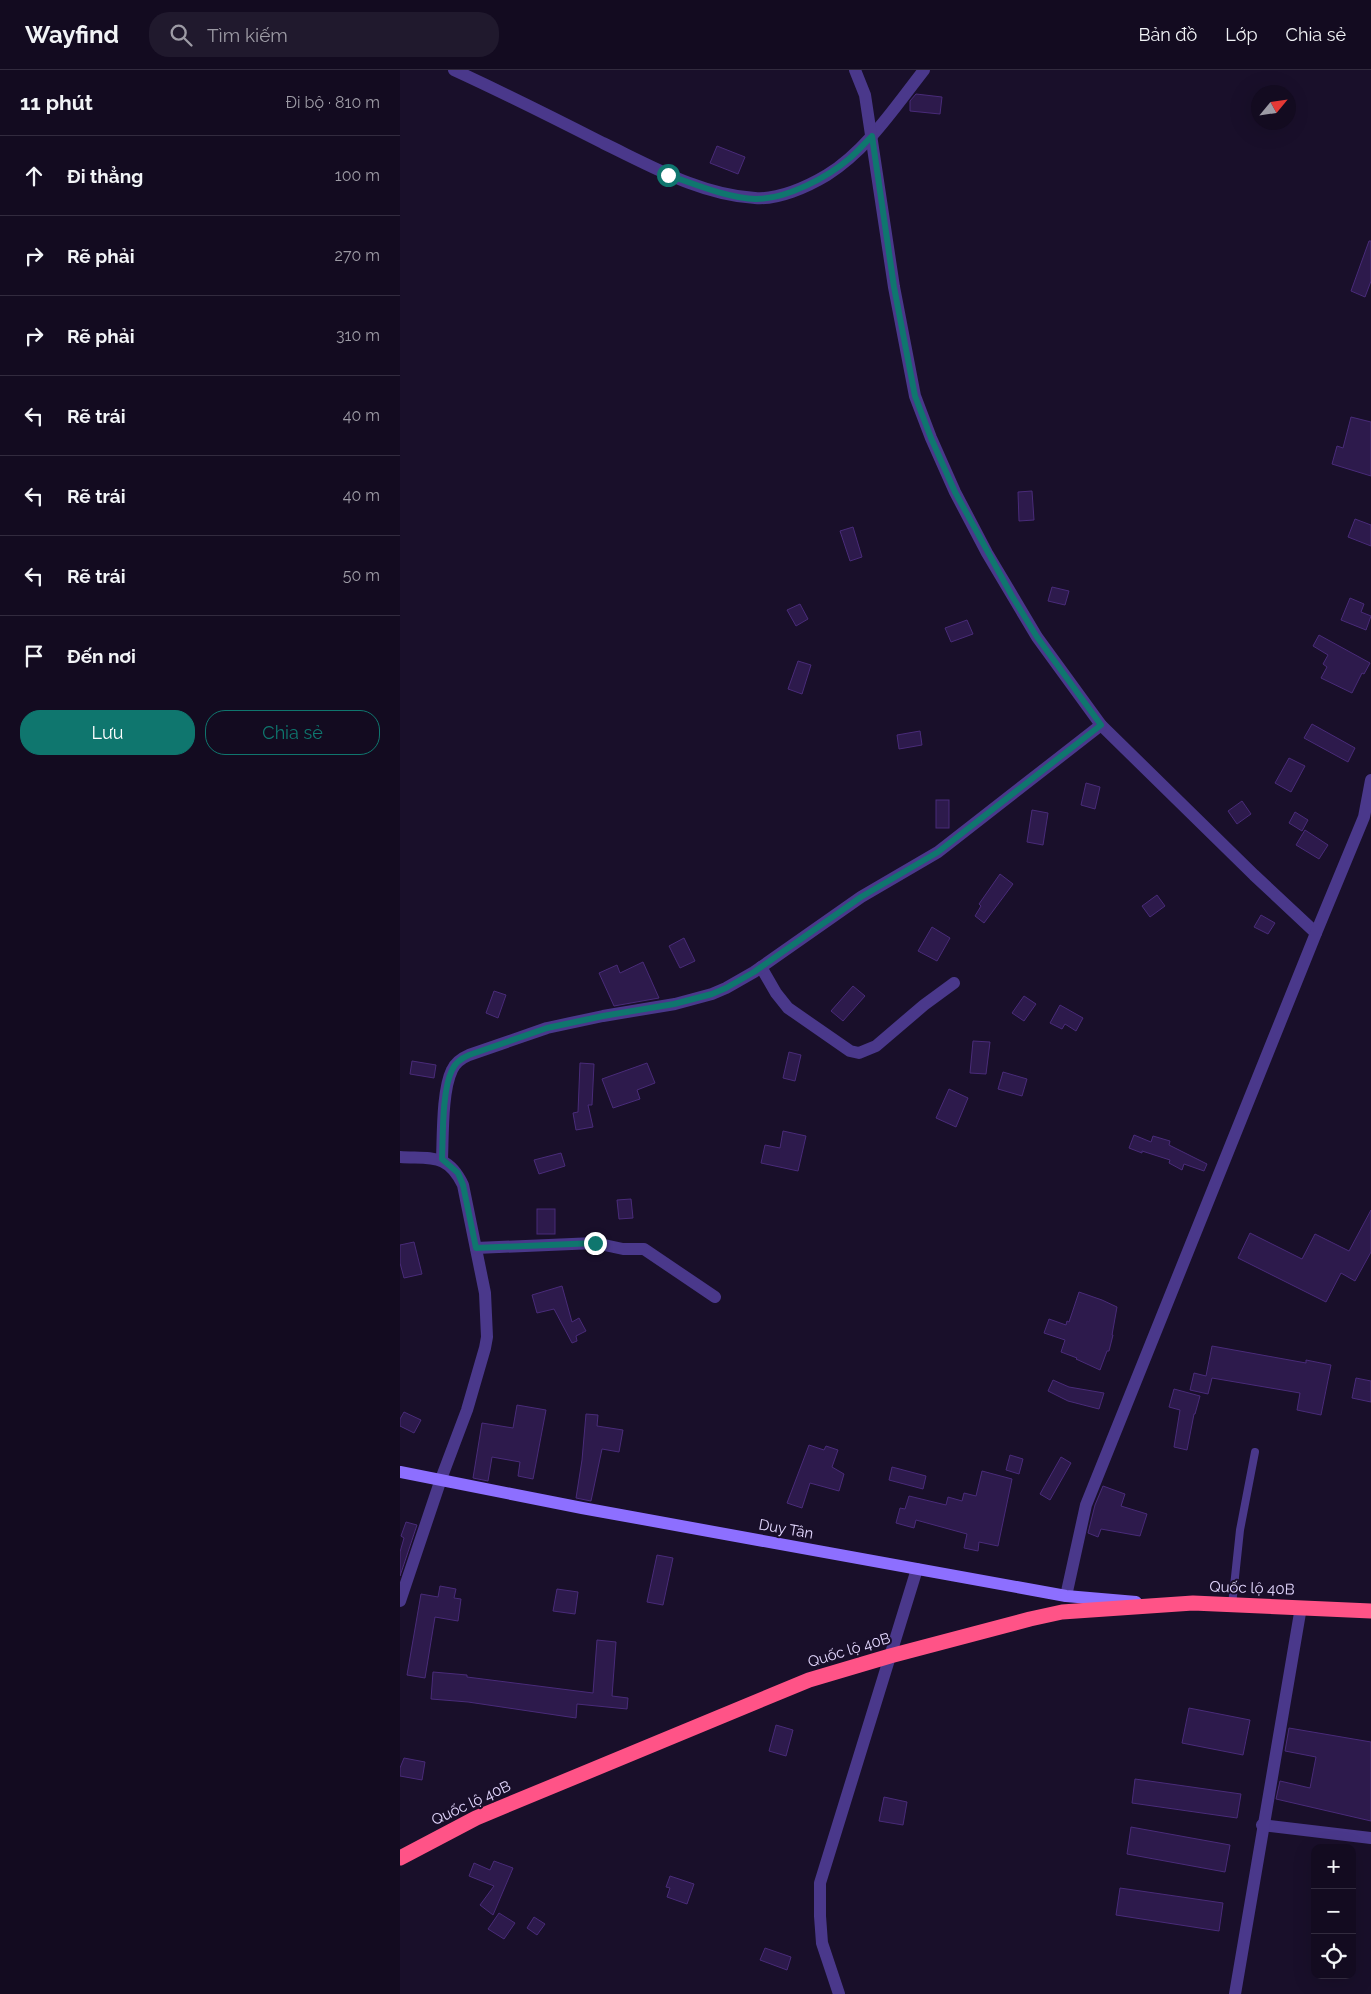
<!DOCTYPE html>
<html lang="vi">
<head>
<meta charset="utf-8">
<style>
  body { margin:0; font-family:Raleway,sans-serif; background:#20192d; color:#f1f3f6 }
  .controls { position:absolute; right:15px; bottom:15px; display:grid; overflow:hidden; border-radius:10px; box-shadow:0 5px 20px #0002 }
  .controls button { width:45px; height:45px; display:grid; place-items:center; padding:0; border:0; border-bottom:1px solid #322b3e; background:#130b20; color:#f1f3f6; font:25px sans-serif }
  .compass { position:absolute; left:851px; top:15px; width:45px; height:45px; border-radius:50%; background:#130b20; box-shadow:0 5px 20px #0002; rotate:61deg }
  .stop { position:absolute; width:15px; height:15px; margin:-11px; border:4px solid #0f766e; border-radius:50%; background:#fff }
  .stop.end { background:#0f766e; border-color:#fff; box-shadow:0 1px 5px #0008 }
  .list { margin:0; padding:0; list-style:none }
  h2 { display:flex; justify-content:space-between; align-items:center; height:65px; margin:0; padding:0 20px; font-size:21px }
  h2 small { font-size:16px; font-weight:400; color:#9d9ba5 }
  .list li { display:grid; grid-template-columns:32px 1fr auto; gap:15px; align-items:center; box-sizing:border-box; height:80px; padding:0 20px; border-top:1px solid #322b3e }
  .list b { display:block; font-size:19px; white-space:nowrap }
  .list em { font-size:16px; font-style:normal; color:#9d9ba5 }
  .actions { display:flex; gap:10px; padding:15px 20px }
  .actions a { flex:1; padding:11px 0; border:1px solid #0f766e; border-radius:20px; text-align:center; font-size:18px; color:#0f766e }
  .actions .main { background:#0f766e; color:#fff }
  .icon { flex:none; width:28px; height:28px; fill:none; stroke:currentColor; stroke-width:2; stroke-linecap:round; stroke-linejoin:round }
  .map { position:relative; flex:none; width:971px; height:1924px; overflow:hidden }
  header { display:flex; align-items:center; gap:30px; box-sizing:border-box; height:70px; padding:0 25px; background:#130b20; border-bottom:1px solid #322b3e }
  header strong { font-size:24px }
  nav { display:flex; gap:28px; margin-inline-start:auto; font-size:18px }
  .search { width:350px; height:45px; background:#20192d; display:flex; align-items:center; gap:12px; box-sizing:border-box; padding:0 18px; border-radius:20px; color:#9d9ba5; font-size:19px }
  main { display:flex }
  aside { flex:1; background:#130b20 }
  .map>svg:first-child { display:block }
  .building { fill:#2d1a4c; stroke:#492b79 }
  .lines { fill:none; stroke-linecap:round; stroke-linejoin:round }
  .lane { stroke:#4a388b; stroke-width:8 }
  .street { stroke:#4a388b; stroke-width:12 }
  .secondary { stroke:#8d6fff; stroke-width:12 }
  .highway { stroke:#ff5387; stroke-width:15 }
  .route { stroke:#0f766e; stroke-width:6 }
  .labels { text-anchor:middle; stroke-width:4; stroke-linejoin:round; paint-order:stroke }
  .street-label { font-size:15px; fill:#e4d8ff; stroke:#190f2a }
</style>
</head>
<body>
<header>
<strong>Wayfind</strong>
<div class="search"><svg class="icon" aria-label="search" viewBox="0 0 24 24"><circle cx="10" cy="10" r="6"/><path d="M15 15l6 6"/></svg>Tìm kiếm</div>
<nav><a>Bản đồ</a><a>Lớp</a><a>Chia sẻ</a></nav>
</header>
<main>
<aside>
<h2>11 phút<small>Đi bộ · 810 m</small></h2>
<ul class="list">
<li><svg class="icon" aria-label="ahead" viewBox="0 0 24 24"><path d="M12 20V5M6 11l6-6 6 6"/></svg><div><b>Đi thẳng</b></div><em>100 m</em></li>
<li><svg class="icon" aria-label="right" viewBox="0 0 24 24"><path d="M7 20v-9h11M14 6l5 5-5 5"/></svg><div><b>Rẽ phải</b></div><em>270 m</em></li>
<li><svg class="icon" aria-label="right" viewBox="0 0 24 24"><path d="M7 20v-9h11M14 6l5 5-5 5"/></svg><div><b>Rẽ phải</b></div><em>310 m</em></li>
<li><svg class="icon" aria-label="left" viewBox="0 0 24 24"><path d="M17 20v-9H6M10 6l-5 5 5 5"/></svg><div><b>Rẽ trái</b></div><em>40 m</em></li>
<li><svg class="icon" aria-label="left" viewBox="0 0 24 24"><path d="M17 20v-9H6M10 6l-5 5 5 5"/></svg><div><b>Rẽ trái</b></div><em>40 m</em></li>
<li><svg class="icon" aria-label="left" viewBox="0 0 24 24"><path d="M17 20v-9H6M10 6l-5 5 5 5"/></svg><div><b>Rẽ trái</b></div><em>50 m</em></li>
<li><svg class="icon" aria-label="arrive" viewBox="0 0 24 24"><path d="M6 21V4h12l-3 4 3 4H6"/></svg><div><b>Đến nơi</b></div></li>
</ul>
<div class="actions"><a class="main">Lưu</a><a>Chia sẻ</a></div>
</aside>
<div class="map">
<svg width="971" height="1924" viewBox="0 0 971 1924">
  <rect width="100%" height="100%" fill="#190f2a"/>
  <g class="building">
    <polygon points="516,24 542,27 540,44 510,41 510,31"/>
    <polygon points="317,76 345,87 338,104 310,93"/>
    <polygon points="969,171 971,171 971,211 965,227 951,221"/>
    <polygon points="951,347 971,352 971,406 932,394 937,376 943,378"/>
    <polygon points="632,421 634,450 619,451 618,422"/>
    <polygon points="955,449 971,455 971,476 948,467"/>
    <polygon points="453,457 462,487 450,491 440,461"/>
    <polygon points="652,517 669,521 665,535 648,531"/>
    <polygon points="950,528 964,534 961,542 971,546 966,560 941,550"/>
    <polygon points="400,534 408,549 396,556 387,540"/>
    <polygon points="567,550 573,564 551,572 545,558"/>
    <polygon points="919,565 970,593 964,604 962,603 952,623 921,608 927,597 923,594 928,585 913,576"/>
    <polygon points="398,591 411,595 402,624 388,619"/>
    <polygon points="912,654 955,678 948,692 904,668"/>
    <polygon points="520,661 522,675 499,679 497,665"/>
    <polygon points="889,688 905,696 891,722 875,713"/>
    <polygon points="686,713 700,717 695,739 681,735"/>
    <rect x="536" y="730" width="13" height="28"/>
    <polygon points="842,731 851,744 837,754 828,741"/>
    <polygon points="632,740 648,743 643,775 627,772"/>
    <polygon points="895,742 908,750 902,761 889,753"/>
    <polygon points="905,760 928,775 919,789 896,775"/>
    <polygon points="600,804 613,814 584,853 575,846 581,836 579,834"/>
    <polygon points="757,825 765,836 750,847 742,836"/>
    <polygon points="861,845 875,853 868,864 854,857"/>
    <polygon points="532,857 550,868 537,891 518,881"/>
    <polygon points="284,868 295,891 280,898 269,876"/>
    <polygon points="243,892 259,928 214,936 199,903 217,895 220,903"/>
    <polygon points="453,916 465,926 443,951 431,941"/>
    <polygon points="94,921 106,925 98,948 86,943"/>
    <polygon points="624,926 636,934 624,951 612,943"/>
    <polygon points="660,935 683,948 676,961 665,954 662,959 650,953"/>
    <polygon points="573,971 590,972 586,1004 570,1003"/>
    <polygon points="389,982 401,985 395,1011 383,1008"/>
    <polygon points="12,991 36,995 34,1008 10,1004"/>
    <polygon points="180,993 194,994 192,1035 188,1035 193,1057 176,1060 173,1043 178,1042"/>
    <polygon points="247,993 255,1013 237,1020 240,1029 213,1038 202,1009"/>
    <polygon points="603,1002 627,1009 622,1026 598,1019"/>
    <polygon points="549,1019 568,1028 556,1057 536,1048"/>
    <polygon points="383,1061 406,1066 398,1101 361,1093 365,1075 380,1078"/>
    <polygon points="734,1065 751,1072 753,1066 770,1071 769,1075 807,1094 804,1101 784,1094 782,1100 769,1093 770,1090 742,1081 742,1083 729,1078"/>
    <polygon points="161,1083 165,1096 139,1104 134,1090"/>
    <polygon points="231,1129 233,1148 219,1149 217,1130"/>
    <rect x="137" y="1139" width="18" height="25"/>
    <polygon points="971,1140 971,1182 955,1211 941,1203 926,1232 838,1188 850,1163 902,1189 915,1164 949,1181"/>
    <polygon points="14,1172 22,1204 4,1208 0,1193 0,1175"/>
    <polygon points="162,1216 172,1252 179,1248 186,1261 176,1266 177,1271 172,1273 154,1239 137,1243 132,1225"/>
    <polygon points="679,1222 702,1230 717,1237 712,1265 713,1265 709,1281 707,1281 700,1300 676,1289 677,1288 661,1282 665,1270 644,1263 649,1249 666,1255 667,1251 669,1252"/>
    <polygon points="812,1276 906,1293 906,1290 931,1295 921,1345 897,1340 900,1323 812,1308 808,1324 790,1320 794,1303 806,1306"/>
    <polygon points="956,1308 971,1311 971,1332 952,1328"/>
    <polygon points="653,1310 669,1317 704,1323 699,1339 668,1331 648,1321"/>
    <polygon points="774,1319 800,1326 795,1344 794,1344 787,1380 774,1377 780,1340 769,1337"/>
    <polygon points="117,1335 146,1340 133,1409 118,1406 120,1392 92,1387 88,1411 73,1408 82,1353 113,1358"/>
    <polygon points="4,1342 21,1350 14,1363 0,1356 0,1349"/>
    <polygon points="186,1344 198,1345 197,1356 223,1360 219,1382 202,1379 191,1431 176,1428 182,1390"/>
    <polygon points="409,1375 424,1380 426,1376 438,1380 432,1397 444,1404 439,1421 410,1413 402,1438 387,1433"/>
    <polygon points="610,1385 623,1389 619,1404 606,1400"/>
    <polygon points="661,1387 671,1393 650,1430 640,1424"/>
    <polygon points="492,1397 526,1406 523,1419 489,1410"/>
    <polygon points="582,1401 612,1409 598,1476 579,1472 578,1481 564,1478 567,1464 516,1450 514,1458 496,1453 500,1438 505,1439 509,1426 546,1435 548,1427 562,1431 564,1423 576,1426"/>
    <polygon points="703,1416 725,1424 721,1436 747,1444 740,1466 701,1459 698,1467 688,1463 695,1435"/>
    <polygon points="6,1452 17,1455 0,1506 0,1482 4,1468 1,1466"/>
    <polygon points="257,1485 273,1488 263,1535 247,1532"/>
    <polygon points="40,1516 56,1519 54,1528 61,1529 58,1551 35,1547 25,1608 7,1605 21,1524 38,1527"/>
    <polygon points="157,1519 178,1522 175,1544 153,1541"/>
    <polygon points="197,1570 216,1572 212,1626 228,1628 227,1639 177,1634 176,1648 68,1632 31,1629 33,1602 67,1605 67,1607 193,1623"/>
    <polygon points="789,1638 850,1650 843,1685 782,1673"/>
    <polygon points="376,1655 393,1660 386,1686 369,1681"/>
    <polygon points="889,1658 971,1672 971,1751 876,1729 880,1711 910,1718 916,1687 885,1681"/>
    <polygon points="4,1688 25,1692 22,1710 0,1706 0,1698"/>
    <polygon points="735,1709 841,1724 837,1748 732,1733"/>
    <polygon points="484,1727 507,1732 503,1755 479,1751"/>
    <polygon points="731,1757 830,1775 825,1802 727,1784"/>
    <polygon points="94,1791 113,1798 93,1845 80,1835 94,1816 69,1806 74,1793 90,1800"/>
    <polygon points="270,1806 294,1814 287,1834 267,1827 270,1818 266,1817"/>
    <polygon points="720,1818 823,1833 819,1861 716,1845"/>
    <polygon points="99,1843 115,1853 104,1869 88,1859"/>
    <polygon points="134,1847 145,1854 137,1865 127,1858"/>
    <polygon points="365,1878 391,1887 387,1900 360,1890"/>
  </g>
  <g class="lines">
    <polyline class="lane" points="832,1535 840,1460 855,1382"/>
    <g class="street">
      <path d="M54,0c50,23 100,48 149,73 48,23 98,52 152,55 23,2 52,-11 72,-23 40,-25 68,-68 97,-105"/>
      <polyline points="455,0 465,25 494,217 515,326 531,368 555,422 587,483 637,567 701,655 854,805 916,863"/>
      <polyline points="361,897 376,923 388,938 450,981 459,983 476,976 524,935 554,913"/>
      <path d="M0,1087c31,2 48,-4 63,28l22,108 2,44 -2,11 -18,62 -26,69 -41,122"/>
      <path d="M42,1089c1,-23 0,-69 10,-89 3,-7 10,-12 17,-15l78,-27 56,-12 72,-12 37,-10 14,-6 28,-16 107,-75 77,-45 163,-127"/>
      <polyline points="76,1178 195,1173 223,1179 244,1179 315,1227"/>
      <polyline points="666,1526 686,1435 916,863 964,747 971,710"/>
      <polyline points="862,1755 971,1768"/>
      <polyline points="439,1924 422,1873 420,1846 420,1813 517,1499"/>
      <polyline points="835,1924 901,1537"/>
    </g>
    <polyline class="secondary" points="0,1402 182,1438 666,1526 736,1532"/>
    <polyline class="highway" points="0,1788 76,1748 409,1610 490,1586 630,1549 662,1542 793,1533 971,1541"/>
  </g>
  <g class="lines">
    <path class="route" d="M195,1173l-119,5 -13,-63 -5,-12 -16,-14c1,-23 0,-69 10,-89 3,-7 10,-12 17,-15l78,-27 56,-12 71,-12 38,-10 14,-6 28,-16 107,-75 77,-45 163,-127 -64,-88 -25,-41 -57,-104 -24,-54 -16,-42 -21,-109 -22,-151c-7,7 -14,15 -22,22 -22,19 -63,41 -94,41 -29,-1 -61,-15 -88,-24"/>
  </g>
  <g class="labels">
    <g class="street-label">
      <text transform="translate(386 1459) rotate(10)" y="5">Duy Tân</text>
      <text transform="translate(852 1518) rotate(2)" y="5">Quốc lộ 40B</text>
      <text transform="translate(449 1580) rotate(-17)" y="5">Quốc lộ 40B</text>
      <text transform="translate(71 1733) rotate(-25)" y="5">Quốc lộ 40B</text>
    </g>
  </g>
</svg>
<div class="controls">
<button>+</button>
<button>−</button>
<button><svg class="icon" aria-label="locate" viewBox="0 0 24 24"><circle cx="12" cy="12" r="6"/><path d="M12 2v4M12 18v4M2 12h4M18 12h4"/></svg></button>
</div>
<svg class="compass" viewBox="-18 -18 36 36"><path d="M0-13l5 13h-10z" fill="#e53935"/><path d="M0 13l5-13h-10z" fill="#9d9ba5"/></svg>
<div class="stop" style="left:268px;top:105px"></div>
<div class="stop end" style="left:195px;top:1173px"></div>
</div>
</main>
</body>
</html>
